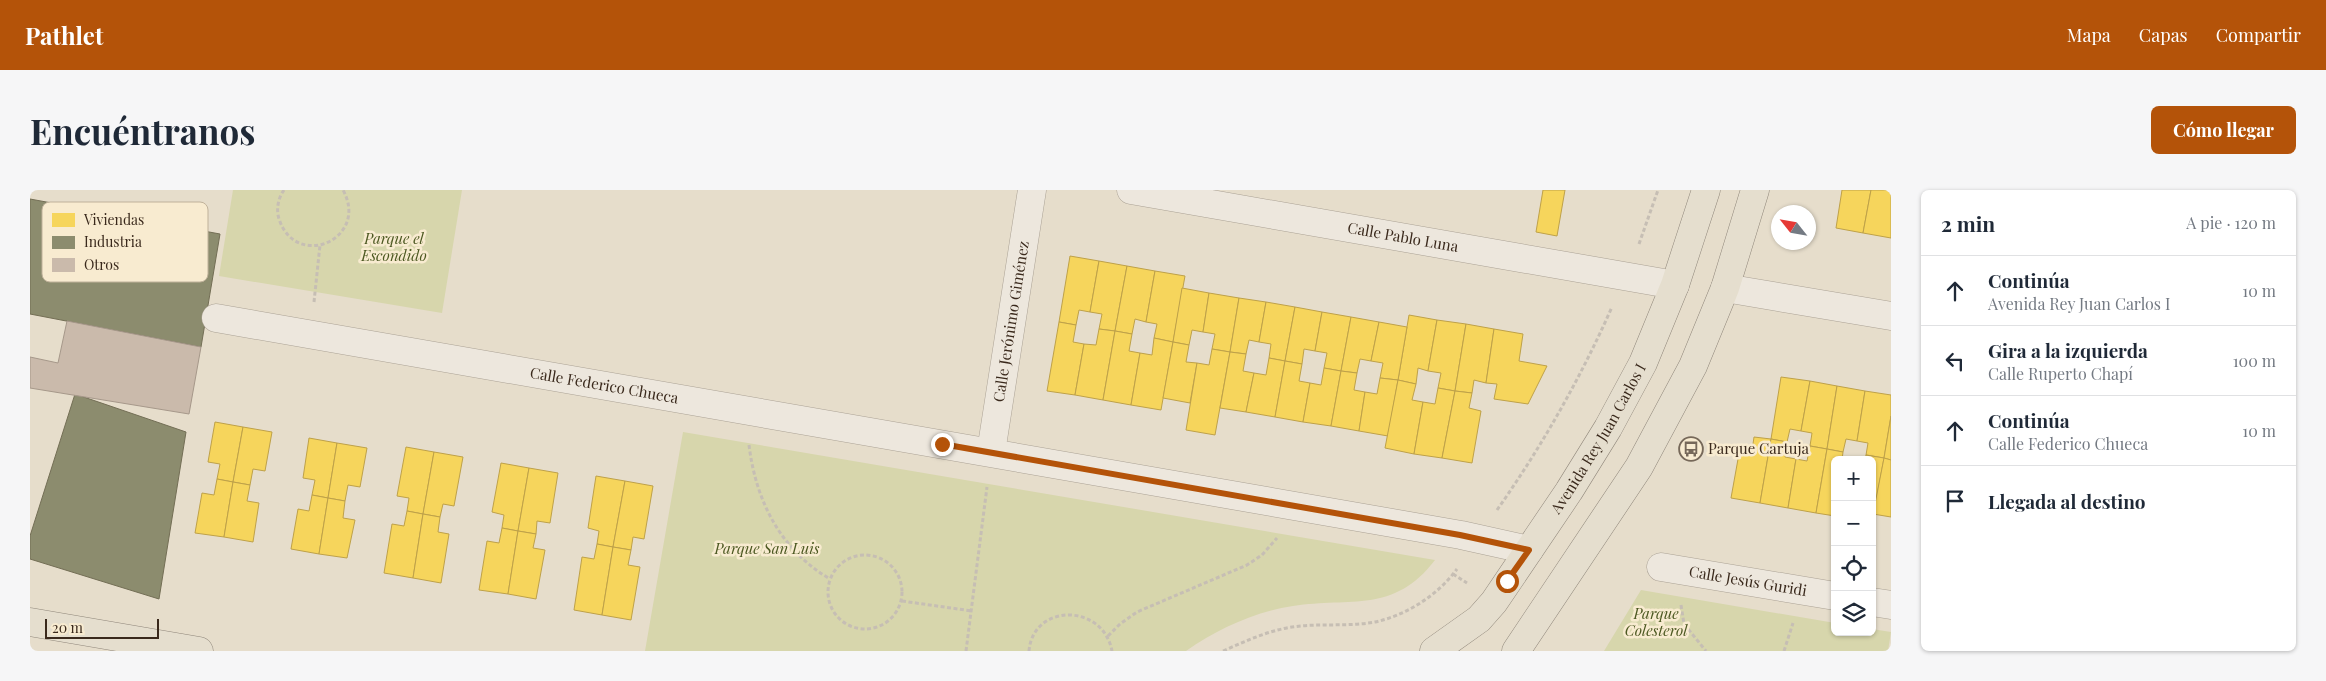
<!DOCTYPE html>
<html lang="es">
<head>
<meta charset="utf-8">
<style>
  body { margin:0; font-family:"Playfair Display",serif; background:#f6f6f7; color:#1f2937 }
  .controls { position:absolute; right:15px; bottom:15px; display:grid; overflow:hidden; border-radius:8px; box-shadow:0 1px 4px #0004 }
  .controls button { width:45px; height:45px; display:grid; place-items:center; padding:0; border:0; border-bottom:1px solid #e0e1e3; background:#fff; color:#1f2937; font:25px sans-serif }
  .compass { position:absolute; left:1741px; top:15px; width:45px; height:45px; border-radius:50%; background:#fff; box-shadow:0 1px 4px #0004; rotate:301deg }
  .scale { position:absolute; left:15px; bottom:12px; width:114px; box-sizing:border-box; padding-left:5px; border:2px solid #3a291c; border-top:0; font-size:14px; line-height:18px; white-space:nowrap; color:#3a291c; -webkit-text-stroke:4px #f8ebd0; paint-order:stroke }
  .stop { position:absolute; width:15px; height:15px; margin:-11px; border:4px solid #b45309; border-radius:50%; background:#fff }
  .stop.end { background:#b45309; border-color:#fff; box-shadow:0 1px 5px #0008 }
  .list { margin:0; padding:0; list-style:none }
  h2 { display:flex; justify-content:space-between; align-items:center; height:65px; margin:0; padding:0 20px; font-size:21px }
  h2 small { font-size:16px; font-weight:400; color:#747a83 }
  .list li { display:grid; grid-template-columns:32px 1fr auto; gap:15px; align-items:center; box-sizing:border-box; height:70px; padding:0 20px; border-top:1px solid #e0e1e3 }
  .list b { display:block; font-size:19px; white-space:nowrap }
  .list p { margin:0; font-size:16px; white-space:nowrap; color:#747a83 }
  .list em { font-size:16px; font-style:normal; color:#747a83 }
  .icon { flex:none; width:28px; height:28px; fill:none; stroke:currentColor; stroke-width:2; stroke-linecap:round; stroke-linejoin:round }
  .map { position:relative; flex:none; width:1861px; height:461px; overflow:hidden; border-radius:8px }
  header { display:flex; align-items:center; gap:30px; box-sizing:border-box; height:70px; padding:0 25px; background:#b45309; color:#fff }
  header strong { font-size:24px }
  nav { display:flex; gap:28px; margin-inline-start:auto; font-size:18px }
  .intro { display:flex; align-items:center; justify-content:space-between; box-sizing:border-box; height:120px; padding:0 30px }
  h1 { margin:0; font-size:35px }
  .button { padding:12px 22px; border-radius:8px; background:#b45309; color:#fff; font-size:18px; font-weight:700 }
  main { display:flex; gap:30px; padding:0 30px }
  aside { flex:1; background:#fff; border-radius:8px; box-shadow:0 1px 4px #0004 }
  .map>svg:first-child { display:block }
  .green { fill:#d7d6ac }
  .homes { fill:#f6d55c; stroke:#bea149 }
  .industry { fill:#8c8c6e; stroke:#736e55 }
  .building { fill:#cabaab; stroke:#a6988a }
  .lines { fill:none; stroke-linecap:round; stroke-linejoin:round }
  .minor-casing { stroke:#aba295; stroke-width:29 }
  .major-casing { stroke:#90877b; stroke-width:29 }
  .path { stroke:#c6beb4; stroke-width:3; stroke-dasharray:4 2.5; stroke-linecap:butt }
  .minor { stroke:#ede7dd; stroke-width:28 }
  .major { stroke:#e5dece; stroke-width:28 }
  .route { stroke:#b45309; stroke-width:6 }
  .labels { text-anchor:middle; stroke-width:5; stroke-linejoin:round; paint-order:stroke }
  .street-label { font-size:15px; fill:#3a291c; stroke:#f8ebd0 }
  .park-label { font-size:15px; font-style:italic; fill:#4c5821; stroke:#f8ebd0 }
  .poi-label { font-size:15px; fill:#3a291c; stroke:#f8ebd0; text-anchor:start }
  .key { fill:#f8ebd0; stroke:#bfb19a; stroke-width:1 }
  .key-label { font-size:14px; fill:#3a291c }
</style>
</head>
<body>
<header>
<strong>Pathlet</strong>
<nav><a>Mapa</a><a>Capas</a><a>Compartir</a></nav>
</header>
<div class="intro"><h1>Encuéntranos</h1><a class="button">Cómo llegar</a></div>
<main>
<div class="map">
<svg width="1861" height="461" viewBox="0 0 1861 461">
  <rect width="100%" height="100%" fill="#e6ddcb"/>
  <g class="green">
    <polygon points="203,0 432,0 412,123 189,86"/>
    <path d="M653,242l752,128c-41,54 -84,37 -142,46 -39,6 -75,23 -107,45h-541z"/>
    <polygon points="1611,400 1805,433 1805,442 1842,442 1842,439 1861,442 1858,461 1574,461"/>
  </g>
  <g class="homes">
    <polygon points="1513,0 1535,0 1527,46 1506,42"/>
    <polygon points="1812,0 1841,0 1833,43 1806,38"/>
    <polygon points="1841,0 1861,0 1861,48 1833,43"/>
    <polygon points="1040,66 1069,71 1060,122 1049,120 1046,135 1029,132"/>
    <polygon points="1069,71 1097,76 1085,141 1069,139 1072,124 1060,122"/>
    <polygon points="1097,76 1125,81 1116,132 1105,129 1102,144 1085,141"/>
    <polygon points="1125,81 1155,86 1143,152 1124,148 1127,134 1116,132"/>
    <polygon points="1152,98 1179,103 1173,142 1162,140 1159,155 1143,152"/>
    <polygon points="1179,103 1209,108 1200,162 1182,159 1185,144 1173,142"/>
    <polygon points="1209,108 1236,112 1229,152 1219,150 1216,164 1200,162"/>
    <polygon points="1236,112 1265,117 1255,171 1239,168 1241,154 1229,152"/>
    <polygon points="1265,117 1292,122 1285,161 1274,159 1272,174 1255,171"/>
    <polygon points="1292,122 1321,127 1311,181 1294,178 1297,163 1285,161"/>
    <polygon points="1379,125 1407,130 1398,181 1388,178 1386,194 1368,190"/>
    <polygon points="1321,127 1349,132 1341,171 1330,169 1327,183 1311,181"/>
    <polygon points="1407,130 1436,134 1425,201 1408,198 1411,183 1398,181"/>
    <polygon points="1029,132 1046,135 1043,152 1054,154 1045,205 1017,201"/>
    <polygon points="1349,132 1377,137 1368,190 1350,188 1353,173 1341,171"/>
    <polygon points="1436,134 1464,139 1456,193 1444,190 1442,203 1425,201"/>
    <polygon points="1069,139 1085,141 1073,210 1045,205 1054,154 1066,155"/>
    <polygon points="1464,139 1493,144 1489,171 1517,176 1498,214 1464,209 1467,194 1456,193"/>
    <polygon points="1085,141 1102,144 1099,161 1110,163 1101,215 1073,210"/>
    <polygon points="1124,148 1143,152 1131,220 1101,215 1110,163 1122,165"/>
    <polygon points="1143,152 1159,155 1156,172 1167,173 1160,213 1133,208"/>
    <polygon points="1182,159 1200,162 1185,245 1156,240 1167,173 1179,175"/>
    <polygon points="1200,162 1216,164 1213,181 1224,183 1216,222 1190,218"/>
    <polygon points="1239,168 1255,171 1245,227 1216,222 1224,183 1236,185"/>
    <polygon points="1255,171 1272,174 1269,191 1280,193 1273,232 1245,227"/>
    <polygon points="1294,178 1311,181 1301,236 1273,232 1280,193 1291,195"/>
    <polygon points="1311,181 1327,183 1324,200 1335,202 1329,241 1301,236"/>
    <polygon points="1751,187 1780,191 1771,241 1760,239 1757,252 1741,249"/>
    <polygon points="1350,188 1368,190 1358,246 1329,241 1335,202 1347,204"/>
    <polygon points="1368,190 1386,194 1382,210 1393,212 1384,264 1355,258"/>
    <polygon points="1780,191 1807,196 1797,259 1780,256 1782,243 1771,241"/>
    <polygon points="1807,196 1835,201 1827,251 1816,249 1813,262 1797,259"/>
    <polygon points="1408,198 1425,201 1412,268 1384,264 1393,212 1405,214"/>
    <polygon points="1425,201 1442,203 1439,218 1451,221 1442,273 1412,268"/>
    <polygon points="1835,201 1861,205 1861,226 1854,268 1836,265 1838,253 1827,251"/>
    <polygon points="1861,226 1861,270 1854,268"/>
    <polygon points="185,232 213,237 203,292 187,289 190,274 178,272"/>
    <polygon points="213,237 242,242 235,281 223,279 220,295 203,292"/>
    <polygon points="1724,247 1741,249 1730,313 1701,308 1710,258 1722,261"/>
    <polygon points="279,248 307,253 298,308 282,305 285,290 273,288"/>
    <polygon points="1741,249 1757,252 1755,267 1766,269 1758,318 1730,313"/>
    <polygon points="307,253 337,258 330,297 318,295 315,311 298,308"/>
    <polygon points="1780,256 1797,259 1786,323 1758,318 1766,269 1777,271"/>
    <polygon points="376,257 404,262 393,324 377,321 379,308 367,306"/>
    <polygon points="1797,259 1813,262 1812,270 1805,270 1805,326 1786,323"/>
    <polygon points="404,262 433,267 424,316 413,314 410,327 393,324"/>
    <polygon points="1836,265 1854,268 1842,333 1842,270 1835,270"/>
    <polygon points="1854,268 1861,270 1861,327 1843,324"/>
    <polygon points="471,273 499,278 488,341 472,338 474,325 462,322"/>
    <polygon points="499,278 528,283 520,333 507,331 506,344 488,341"/>
    <polygon points="566,286 595,291 583,357 567,354 569,341 558,338"/>
    <polygon points="187,289 203,292 194,347 165,343 172,303 184,305"/>
    <polygon points="595,291 623,296 614,349 603,347 601,360 583,357"/>
    <polygon points="203,292 220,295 217,311 229,313 223,352 194,347"/>
    <polygon points="282,305 298,308 289,364 261,359 268,319 279,321"/>
    <polygon points="298,308 315,311 313,328 325,330 317,368 289,364"/>
    <polygon points="377,321 393,324 383,388 354,383 362,334 374,336"/>
    <polygon points="393,324 410,327 408,342 419,344 411,393 383,388"/>
    <polygon points="472,338 488,341 478,404 449,400 457,351 469,353"/>
    <polygon points="488,341 506,344 503,358 515,360 506,409 478,404"/>
    <polygon points="567,354 583,357 572,425 544,420 552,367 564,369"/>
    <polygon points="583,357 601,360 598,375 610,377 601,430 572,425"/>
  </g>
  <g class="industry">
    <polygon points="0,9 190,44 171,157 0,124"/>
    <polygon points="45,204 156,242 129,409 0,369 0,346"/>
  </g>
  <polygon class="building" points="37,131 171,157 159,224 0,198 0,167 28,173"/>
  <g class="lines">
    <g class="minor-casing">
      <g id="minor">
        <path id="s1" d="M1101,0l544,95"/>
        <polyline points="1695,98 1861,126"/>
        <path id="s2" d="M186,128l1245,217 68,15"/>
        <path id="s3" d="M961,262l41,-262"/>
        <path id="s4" d="M1631,377l174,29"/>
        <polyline points="1842,412 1861,415"/>
      </g>
    </g>
    <g class="major-casing">
      <g id="major">
        <polyline points="0,432 169,461"/>
        <path id="s5" d="M1404,461l45,-32 15,-17 75,-111 39,-63 35,-65 32,-78 31,-95"/>
        <polyline points="1486,461 1609,277 1663,176 1695,98 1725,0"/>
      </g>
    </g>
    <g class="path">
      <path d="M254,0c-6,8 -8,20 -5,29 17,52 91,20 64,-29"/>
      <polyline points="1609,54 1628,0"/>
      <polyline points="284,112 290,55"/>
      <path d="M719,255c7,57 32,105 81,134"/>
      <path d="M1467,320c45,-64 83,-131 115,-203"/>
      <circle cx="835" cy="402" r="37"/>
      <polyline points="1423,384 1437,393"/>
      <polyline points="872,411 942,421"/>
      <polyline points="1651,415 1654,434 1676,461"/>
      <polyline points="1078,446 1090,434 1107,422 1217,375 1232,365 1247,348"/>
      <polyline points="936,461 957,297"/>
      <path d="M999,461c4,-48 74,-48 83,0"/>
      <path d="M1193,461c23,-10 44,-20 69,-24 27,-4 56,0 83,-5 32,-7 63,-27 82,-53"/>
      <polyline points="1754,461 1763,433"/>
    </g>
    <use href="#minor" class="minor"/>
    <use href="#major" class="major"/>
  </g>
  <g class="lines">
    <polyline class="route" points="912,254 1430,345 1499,360 1477,391"/>
  </g>
  <defs>
    <g id="bus-ring" transform="scale(1.25)"><circle r="9.5" fill="#f8ebd0" stroke="#766859" stroke-width="1.5"/><path d="M-5-6H5V4H4V6H2V4H-2V6H-4V4H-5ZM-3.5-4V0h7V-4ZM-3.5 1.2v1.5H-2V1.2ZM2 1.2v1.5H3.5V1.2Z" fill="#766859"/></g>
  </defs>
  <g fill-rule="evenodd">
    <use href="#bus-ring" x="1661" y="259"/>
  </g>
  <g class="labels">
    <g class="street-label">
      <text dy="5" stroke="none"><textPath href="#s1" startOffset="276">Calle Pablo Luna</textPath></text>
      <text dy="5" stroke="none"><textPath href="#s3" startOffset="132">Calle Jerónimo Giménez</textPath></text>
      <text dy="5" stroke="none"><textPath href="#s2" startOffset="394">Calle Federico Chueca</textPath></text>
      <text dy="5" stroke="none"><textPath href="#s5" startOffset="272">Avenida Rey Juan Carlos I</textPath></text>
      <text dy="5" stroke="none"><textPath href="#s4" startOffset="88">Calle Jesús Guridi</textPath></text>
    </g>
    <g class="park-label">
      <text x="364" y="54">Parque el<tspan x="364" dy="17">Escondido</tspan></text>
      <text x="737" y="364">Parque San Luis</text>
      <text x="1626" y="429">Parque<tspan x="1626" dy="17">Colesterol</tspan></text>
    </g>
    <g class="poi-label">
      <text x="1678" y="264">Parque Cartuja</text>
    </g>
  </g>
  <rect x="12" y="12" width="166" height="80" rx="8" class="key"/>
  <rect x="22" y="23" width="23" height="14" fill="#f6d55c"/>
  <rect x="22" y="46" width="23" height="13" fill="#8c8c6e"/>
  <rect x="22" y="68" width="23" height="14" fill="#cabaab"/>
  <g class="key-label">
    <text x="54" y="35">Viviendas</text>
    <text x="54" y="57">Industria</text>
    <text x="54" y="80">Otros</text>
  </g>
</svg>
<div class="controls">
<button>+</button>
<button>−</button>
<button><svg class="icon" aria-label="locate" viewBox="0 0 24 24"><circle cx="12" cy="12" r="6"/><path d="M12 2v4M12 18v4M2 12h4M18 12h4"/></svg></button>
<button><svg class="icon" aria-label="layers" viewBox="0 0 24 24"><path d="M12 4l9 5-9 5-9-5zM3 14l9 5 9-5"/></svg></button>
</div>
<svg class="compass" viewBox="-18 -18 36 36"><path d="M0-13l5 13h-10z" fill="#e53935"/><path d="M0 13l5-13h-10z" fill="#747a83"/></svg>
<div class="scale">20 m</div>
<div class="stop" style="left:1477px;top:391px"></div>
<div class="stop end" style="left:912px;top:254px"></div>
</div>
<aside>
<h2>2 min<small>A pie · 120 m</small></h2>
<ul class="list">
<li><svg class="icon" aria-label="ahead" viewBox="0 0 24 24"><path d="M12 20V5M6 11l6-6 6 6"/></svg><div><b>Continúa</b><p>Avenida Rey Juan Carlos I</p></div><em>10 m</em></li>
<li><svg class="icon" aria-label="left" viewBox="0 0 24 24"><path d="M17 20v-9H6M10 6l-5 5 5 5"/></svg><div><b>Gira a la izquierda</b><p>Calle Ruperto Chapí</p></div><em>100 m</em></li>
<li><svg class="icon" aria-label="ahead" viewBox="0 0 24 24"><path d="M12 20V5M6 11l6-6 6 6"/></svg><div><b>Continúa</b><p>Calle Federico Chueca</p></div><em>10 m</em></li>
<li><svg class="icon" aria-label="arrive" viewBox="0 0 24 24"><path d="M6 21V4h12l-3 4 3 4H6"/></svg><div><b>Llegada al destino</b></div></li>
</ul>
</aside>
</main>
</body>
</html>
